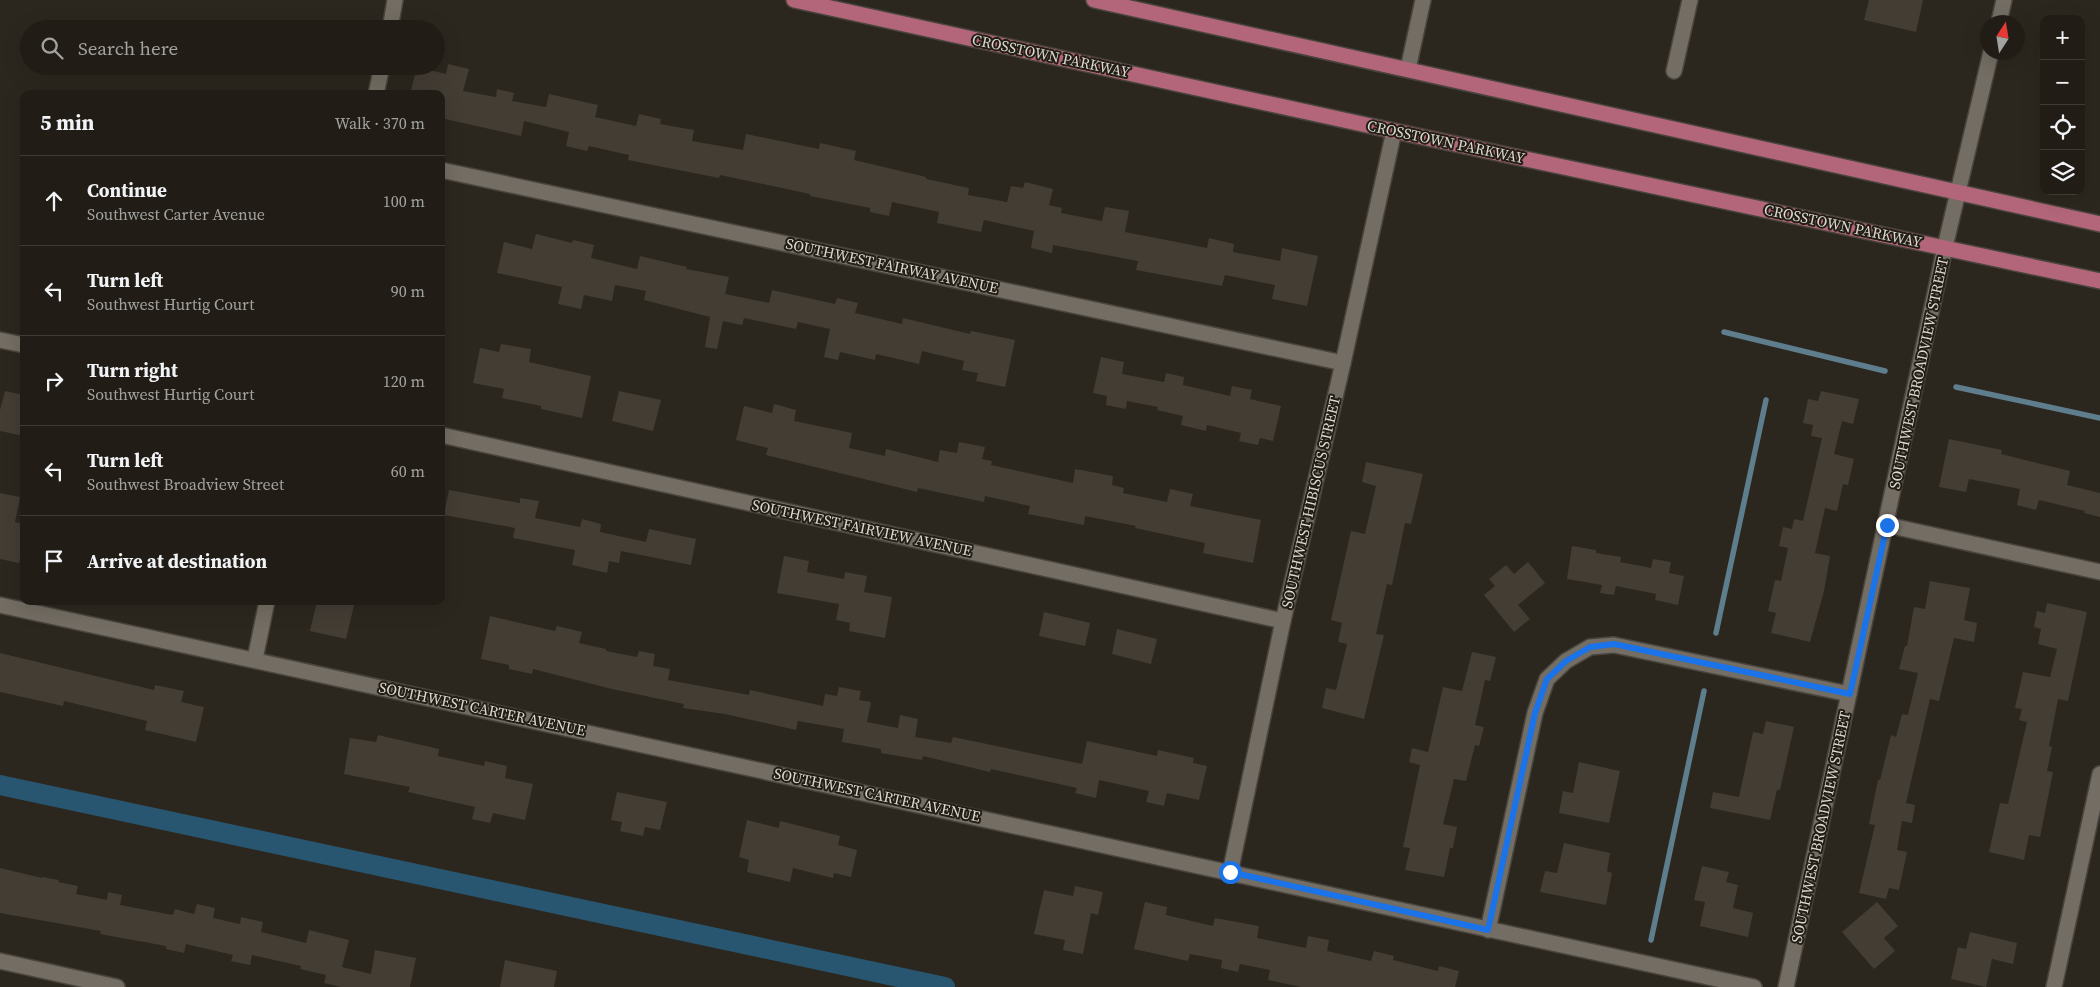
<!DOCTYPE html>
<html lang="en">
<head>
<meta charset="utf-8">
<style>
  body { margin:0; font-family:"Source Serif 4",serif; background:#2d2a23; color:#f1f3f6 }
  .controls { position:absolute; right:15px; top:15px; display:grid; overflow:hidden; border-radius:10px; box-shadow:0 5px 20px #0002 }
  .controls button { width:45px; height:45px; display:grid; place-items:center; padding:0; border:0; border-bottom:1px solid #3e3b35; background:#211d16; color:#f1f3f6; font:25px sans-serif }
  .compass { position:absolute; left:1980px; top:15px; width:45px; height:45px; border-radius:50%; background:#211d16; box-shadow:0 5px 20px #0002; rotate:12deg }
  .stop { position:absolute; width:15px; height:15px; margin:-11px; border:4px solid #1a73e8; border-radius:50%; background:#fff }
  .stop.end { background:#1a73e8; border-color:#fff; box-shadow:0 1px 5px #0008 }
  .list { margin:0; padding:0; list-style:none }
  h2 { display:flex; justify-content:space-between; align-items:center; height:65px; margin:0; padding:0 20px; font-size:21px }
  h2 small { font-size:16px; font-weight:400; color:#a2a2a1 }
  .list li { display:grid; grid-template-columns:32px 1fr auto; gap:15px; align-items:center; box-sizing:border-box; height:90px; padding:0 20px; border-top:1px solid #3e3b35 }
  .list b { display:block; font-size:19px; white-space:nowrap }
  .list p { margin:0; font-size:16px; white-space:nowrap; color:#a2a2a1 }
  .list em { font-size:16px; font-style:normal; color:#a2a2a1 }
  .icon { flex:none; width:28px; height:28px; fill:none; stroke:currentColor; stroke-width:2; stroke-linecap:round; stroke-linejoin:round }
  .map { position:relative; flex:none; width:2100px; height:987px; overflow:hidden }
  .search { position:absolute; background:#211d16; box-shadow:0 5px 20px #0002; left:20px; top:20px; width:425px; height:55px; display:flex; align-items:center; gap:12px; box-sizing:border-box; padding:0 18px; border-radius:28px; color:#a2a2a1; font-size:19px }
  .panel { position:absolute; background:#211d16; box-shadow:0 5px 20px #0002; left:20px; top:90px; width:425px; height:515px; border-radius:10px }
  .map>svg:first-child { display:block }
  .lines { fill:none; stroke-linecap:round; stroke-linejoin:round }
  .stream { stroke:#5e7d8d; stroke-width:5.5 }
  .canal { stroke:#285670; stroke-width:20 }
  .building { fill:#433d34 }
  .minor-casing { stroke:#48443d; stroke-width:18 }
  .major-casing { stroke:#48443d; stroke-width:18 }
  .minor { stroke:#736d63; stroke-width:15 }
  .major { stroke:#b36679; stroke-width:15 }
  .route { stroke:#1a73e8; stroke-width:6 }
  .labels { text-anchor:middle; stroke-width:4; stroke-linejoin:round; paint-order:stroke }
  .street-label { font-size:15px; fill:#dbd8d2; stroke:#221e15 }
</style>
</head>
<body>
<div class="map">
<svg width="2100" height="987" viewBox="0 0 2100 987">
  <rect width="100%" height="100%" fill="#2c271e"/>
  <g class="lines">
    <g class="stream">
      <polyline points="1724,332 1885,371"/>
      <polyline points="1956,387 2100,418"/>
      <polyline points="1716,633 1766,400"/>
      <polyline points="1651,940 1704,691"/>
    </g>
    <polyline class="canal" points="0,785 945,987"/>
  </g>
  <g class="building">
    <polygon points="1869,0 1923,0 1916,32 1864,20"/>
    <polygon points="448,64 469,69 463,91 496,97 497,89 514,93 512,101 546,107 549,94 598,105 595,117 636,126 639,114 661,119 660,124 694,130 692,141 743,150 746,134 819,149 820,143 856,151 854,160 926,177 926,179 969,188 968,195 1007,202 1011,186 1023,188 1025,182 1053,189 1049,205 1062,208 1061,213 1102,221 1105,207 1129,211 1125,232 1207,248 1209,238 1234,244 1233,252 1280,261 1282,248 1318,256 1307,306 1272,299 1275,285 1225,275 1222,286 1136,270 1138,261 1053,245 1052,253 1031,248 1034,231 984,220 981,232 937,223 939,212 892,202 889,216 870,212 870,208 810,196 810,194 720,175 719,178 628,160 629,155 589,146 587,151 566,146 569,132 524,121 521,136 441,118 441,94 410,94 417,67 446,74"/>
    <polygon points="536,234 572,243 573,240 594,245 591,258 637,269 640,256 687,267 686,269 729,277 725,294 769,303 772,290 835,304 837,298 858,303 855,313 902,324 903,318 970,334 971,331 1015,340 1005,387 976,381 978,373 962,370 964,361 922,351 919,364 876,354 875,360 840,352 838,360 824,357 830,329 798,322 796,329 744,318 742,325 723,321 717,349 705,347 710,317 644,300 646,291 615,285 612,301 584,295 581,309 558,304 562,287 497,273 504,242 532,249"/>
    <polygon points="501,344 531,349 529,362 591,376 582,418 541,409 541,406 502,398 504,389 473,383 480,348 499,352"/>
    <polygon points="1101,357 1124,362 1122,374 1164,382 1166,373 1184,377 1183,385 1230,396 1232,386 1252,390 1250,399 1281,406 1273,441 1260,438 1258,445 1239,441 1241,433 1207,425 1206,431 1181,425 1183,416 1157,410 1158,407 1127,401 1126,409 1106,405 1107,396 1093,393"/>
    <polygon points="5,391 24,395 24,436 0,431 0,410"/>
    <polygon points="619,391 661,400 653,431 612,421"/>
    <polygon points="1821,391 1859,399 1853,424 1842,421 1834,454 1854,459 1848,485 1843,484 1837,511 1825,508 1815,553 1830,556 1824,591 1810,642 1771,633 1776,613 1768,611 1775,580 1781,581 1788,548 1779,546 1783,527 1792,529 1794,519 1803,521 1822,438 1811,436 1813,425 1803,423 1808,399 1818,401"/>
    <polygon points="774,404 796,410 794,421 852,433 849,448 885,456 886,449 938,462 940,450 957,453 959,442 985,447 982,459 992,461 991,465 1073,483 1075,469 1113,476 1112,485 1124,488 1123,493 1167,502 1170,489 1193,494 1190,506 1261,520 1253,563 1203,553 1205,543 1135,528 1136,526 1085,516 1084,525 1028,514 1030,506 985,496 984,502 918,488 917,492 766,455 768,448 736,440 744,406 772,413"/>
    <polygon points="1949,439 2002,450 2001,454 2070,471 2067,485 2100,493 2100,517 2084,513 2085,511 2039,500 2036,510 2017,505 2020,489 1969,479 1966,492 1939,487"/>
    <polygon points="1366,462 1423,474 1411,524 1405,523 1392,585 1387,584 1376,634 1384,635 1364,719 1322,708 1326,688 1336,690 1347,644 1338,642 1342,623 1331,620 1351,531 1365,534 1376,486 1362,482"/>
    <polygon points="449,490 520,503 520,498 539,501 535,518 580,527 582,519 601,524 600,532 646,542 649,529 696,539 691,565 621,551 619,563 609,561 607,573 572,565 575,550 513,538 515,528 444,515"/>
    <polygon points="0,493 20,497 15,522 24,524 24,543 19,563 0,559"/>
    <polygon points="1572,546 1596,550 1596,553 1621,557 1620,562 1651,568 1653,559 1671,562 1669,573 1684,576 1678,605 1655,600 1656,594 1616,586 1614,595 1600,593 1602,585 1567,579"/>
    <polygon points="784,556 809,561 807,572 844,579 845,572 867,576 864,592 892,597 885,638 849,631 850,623 836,620 839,604 777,593"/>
    <polygon points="1528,562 1545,583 1518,605 1530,619 1514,632 1484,595 1495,586 1489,579 1506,565 1514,574"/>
    <polygon points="1930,581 1970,588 1964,620 1977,623 1974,642 1954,638 1939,701 1930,699 1906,803 1915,805 1912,823 1902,821 1897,850 1907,852 1899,890 1889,888 1886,899 1859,893 1875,825 1869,824 1878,780 1880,780 1891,735 1896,737 1902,714 1908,715 1918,673 1899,669 1905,646 1907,646 1914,607 1925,609"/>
    <polygon points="317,601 355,601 346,639 310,631"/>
    <polygon points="2047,603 2087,612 2068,701 2058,699 2049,746 2052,747 2047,771 2053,772 2040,837 2029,835 2024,860 1989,852 2000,803 2008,804 2027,722 2019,720 2022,709 2015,708 2023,672 2050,677 2057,649 2038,644 2041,629 2034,627 2037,611 2045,613"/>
    <polygon points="1044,612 1090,623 1085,646 1039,636"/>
    <polygon points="490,616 555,631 557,626 582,632 579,643 606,649 606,651 637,657 639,651 655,654 653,666 670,669 668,680 749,695 750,690 823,706 825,694 837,696 839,687 861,691 859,700 871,702 867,722 898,728 900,715 918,719 915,737 951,743 953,737 1082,764 1087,741 1157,756 1158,750 1194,758 1193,763 1207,766 1199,800 1167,793 1164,806 1146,802 1149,791 1099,780 1096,798 1075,793 1077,788 991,769 990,772 923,756 922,760 881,753 881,749 842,742 844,729 798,721 796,730 725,714 683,708 684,704 612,689 533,669 532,674 509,669 509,665 481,659"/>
    <polygon points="1117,629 1157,639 1151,664 1112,654"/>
    <polygon points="1472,652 1496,657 1490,681 1485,680 1475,725 1484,727 1479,746 1475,745 1466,781 1454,779 1443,824 1457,827 1453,848 1450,848 1444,877 1405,870 1410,848 1403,847 1420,765 1409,762 1412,748 1428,752 1443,687 1462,691"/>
    <polygon points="0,653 154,690 155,685 184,691 181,702 204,707 196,742 145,730 147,721 64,701 63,706 0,692"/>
    <polygon points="1766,721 1794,727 1780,790 1777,790 1770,820 1710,808 1713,792 1739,797 1753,732 1763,734"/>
    <polygon points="378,735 439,749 438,756 484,766 485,761 507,766 505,778 533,784 525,820 493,813 490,823 472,819 475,807 408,792 410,787 344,774 350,738 376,742"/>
    <polygon points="1579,762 1620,771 1609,823 1559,813 1563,791 1573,793"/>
    <polygon points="617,792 667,802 660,830 645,827 643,836 620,831 622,822 611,820"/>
    <polygon points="747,820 779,828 780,821 840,836 838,845 857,850 851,877 834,873 833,878 793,868 790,882 747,872 749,860 739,857"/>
    <polygon points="1564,843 1610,853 1607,871 1612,873 1606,905 1540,892 1545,871 1557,873"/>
    <polygon points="1702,866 1729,872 1726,882 1738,885 1733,908 1753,913 1748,937 1700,926 1705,902 1694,900"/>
    <polygon points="0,868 42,878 42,877 59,880 58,882 78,886 76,894 107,900 108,892 122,895 120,905 173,915 175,909 194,914 197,904 215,908 213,918 240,924 241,917 263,922 261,932 306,943 309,930 349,940 342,967 371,974 375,950 416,958 410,987 341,987 324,983 326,975 300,969 301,966 252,955 250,965 231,961 233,955 186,944 184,953 166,949 166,946 100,934 101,931 0,913"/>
    <polygon points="1075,886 1103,892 1098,915 1091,913 1083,954 1063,950 1065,940 1034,934 1044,890 1073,896"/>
    <polygon points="1145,902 1167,907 1166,915 1213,926 1215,918 1259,926 1257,938 1306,948 1308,936 1329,940 1327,951 1371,961 1374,951 1394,956 1393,960 1438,971 1439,966 1459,971 1455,987 1301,987 1268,980 1270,970 1240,964 1238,972 1221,968 1222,960 1190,954 1188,961 1134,949"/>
    <polygon points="1877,902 1898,926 1884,938 1895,951 1874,969 1842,932"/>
    <polygon points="1970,932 2017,943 2013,964 1992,959 1986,987 1951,979 1958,947 1966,949"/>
    <polygon points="505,960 557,971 554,987 500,987"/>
  </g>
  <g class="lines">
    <g class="minor-casing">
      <g id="minor">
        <polyline points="1999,22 2004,0"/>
        <polyline points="390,29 395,0"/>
        <polyline points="1408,69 1423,0"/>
        <polyline points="1674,71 1690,0"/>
        <polyline points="376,94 382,66"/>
        <polyline points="441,170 1343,363"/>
        <polyline points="0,340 24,345"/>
        <polyline points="441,435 1283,621"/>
        <polyline points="1887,525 2100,572"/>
        <polyline points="0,605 1754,987"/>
        <polyline points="255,659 267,601"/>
        <polyline points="1230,873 1283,621 1343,363 1394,131"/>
        <polyline points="1488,930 1535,713 1547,679 1566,661 1590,647 1614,645 1849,694"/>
        <polyline points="0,961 117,987"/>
        <polyline points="1786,987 1945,247 1991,52"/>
        <polyline points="2054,987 2100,774"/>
      </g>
    </g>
    <g class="major-casing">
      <g id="major">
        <polyline points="794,0 1394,131 2100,281"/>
        <polyline points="1094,0 2100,224"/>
      </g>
    </g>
    <use href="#minor" class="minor"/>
    <use href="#major" class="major"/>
  </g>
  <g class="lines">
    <polyline class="route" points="1230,872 1488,930 1535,713 1547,679 1566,661 1590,647 1614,644 1850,694 1887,525"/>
  </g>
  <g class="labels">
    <g class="street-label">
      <text transform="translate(1051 56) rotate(12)" y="5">CROSSTOWN PARKWAY</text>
      <text transform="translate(1446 142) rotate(12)" y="5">CROSSTOWN PARKWAY</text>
      <text transform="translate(1843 226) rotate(12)" y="5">CROSSTOWN PARKWAY</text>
      <text transform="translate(892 266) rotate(12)" y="5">SOUTHWEST FAIRWAY AVENUE</text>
      <text transform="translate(1919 373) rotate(-78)" y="5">SOUTHWEST BROADVIEW STREET</text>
      <text transform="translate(1311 502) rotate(-77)" y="5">SOUTHWEST HIBISCUS STREET</text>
      <text transform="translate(862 528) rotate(12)" y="5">SOUTHWEST FAIRVIEW AVENUE</text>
      <text transform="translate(482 709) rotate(12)" y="5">SOUTHWEST CARTER AVENUE</text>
      <text transform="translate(877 795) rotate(12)" y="5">SOUTHWEST CARTER AVENUE</text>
      <text transform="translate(1821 827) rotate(-78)" y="5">SOUTHWEST BROADVIEW STREET</text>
    </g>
  </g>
</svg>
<div class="controls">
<button>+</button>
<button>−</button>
<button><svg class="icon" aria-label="locate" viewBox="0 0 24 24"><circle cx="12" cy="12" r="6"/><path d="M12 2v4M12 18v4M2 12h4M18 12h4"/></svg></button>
<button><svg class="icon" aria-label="layers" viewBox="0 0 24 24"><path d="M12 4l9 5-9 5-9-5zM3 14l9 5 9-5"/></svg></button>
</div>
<svg class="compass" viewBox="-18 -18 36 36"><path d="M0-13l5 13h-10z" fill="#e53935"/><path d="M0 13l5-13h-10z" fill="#a2a2a1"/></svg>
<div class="stop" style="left:1230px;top:872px"></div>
<div class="stop end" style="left:1887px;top:525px"></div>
<div class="search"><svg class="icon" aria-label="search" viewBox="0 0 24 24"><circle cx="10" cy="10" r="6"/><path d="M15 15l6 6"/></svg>Search here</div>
<section class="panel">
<h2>5 min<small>Walk · 370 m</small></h2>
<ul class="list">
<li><svg class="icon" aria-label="ahead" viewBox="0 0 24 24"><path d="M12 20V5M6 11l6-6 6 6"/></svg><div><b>Continue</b><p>Southwest Carter Avenue</p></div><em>100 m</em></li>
<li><svg class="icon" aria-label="left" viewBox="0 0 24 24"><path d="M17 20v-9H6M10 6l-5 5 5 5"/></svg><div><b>Turn left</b><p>Southwest Hurtig Court</p></div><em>90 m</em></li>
<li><svg class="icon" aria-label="right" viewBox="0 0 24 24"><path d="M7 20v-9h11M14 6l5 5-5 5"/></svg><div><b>Turn right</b><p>Southwest Hurtig Court</p></div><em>120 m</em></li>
<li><svg class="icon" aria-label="left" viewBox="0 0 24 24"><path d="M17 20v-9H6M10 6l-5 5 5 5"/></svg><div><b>Turn left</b><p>Southwest Broadview Street</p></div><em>60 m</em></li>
<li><svg class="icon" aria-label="arrive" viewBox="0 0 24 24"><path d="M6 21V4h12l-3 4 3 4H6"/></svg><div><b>Arrive at destination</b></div></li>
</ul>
</section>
</div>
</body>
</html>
